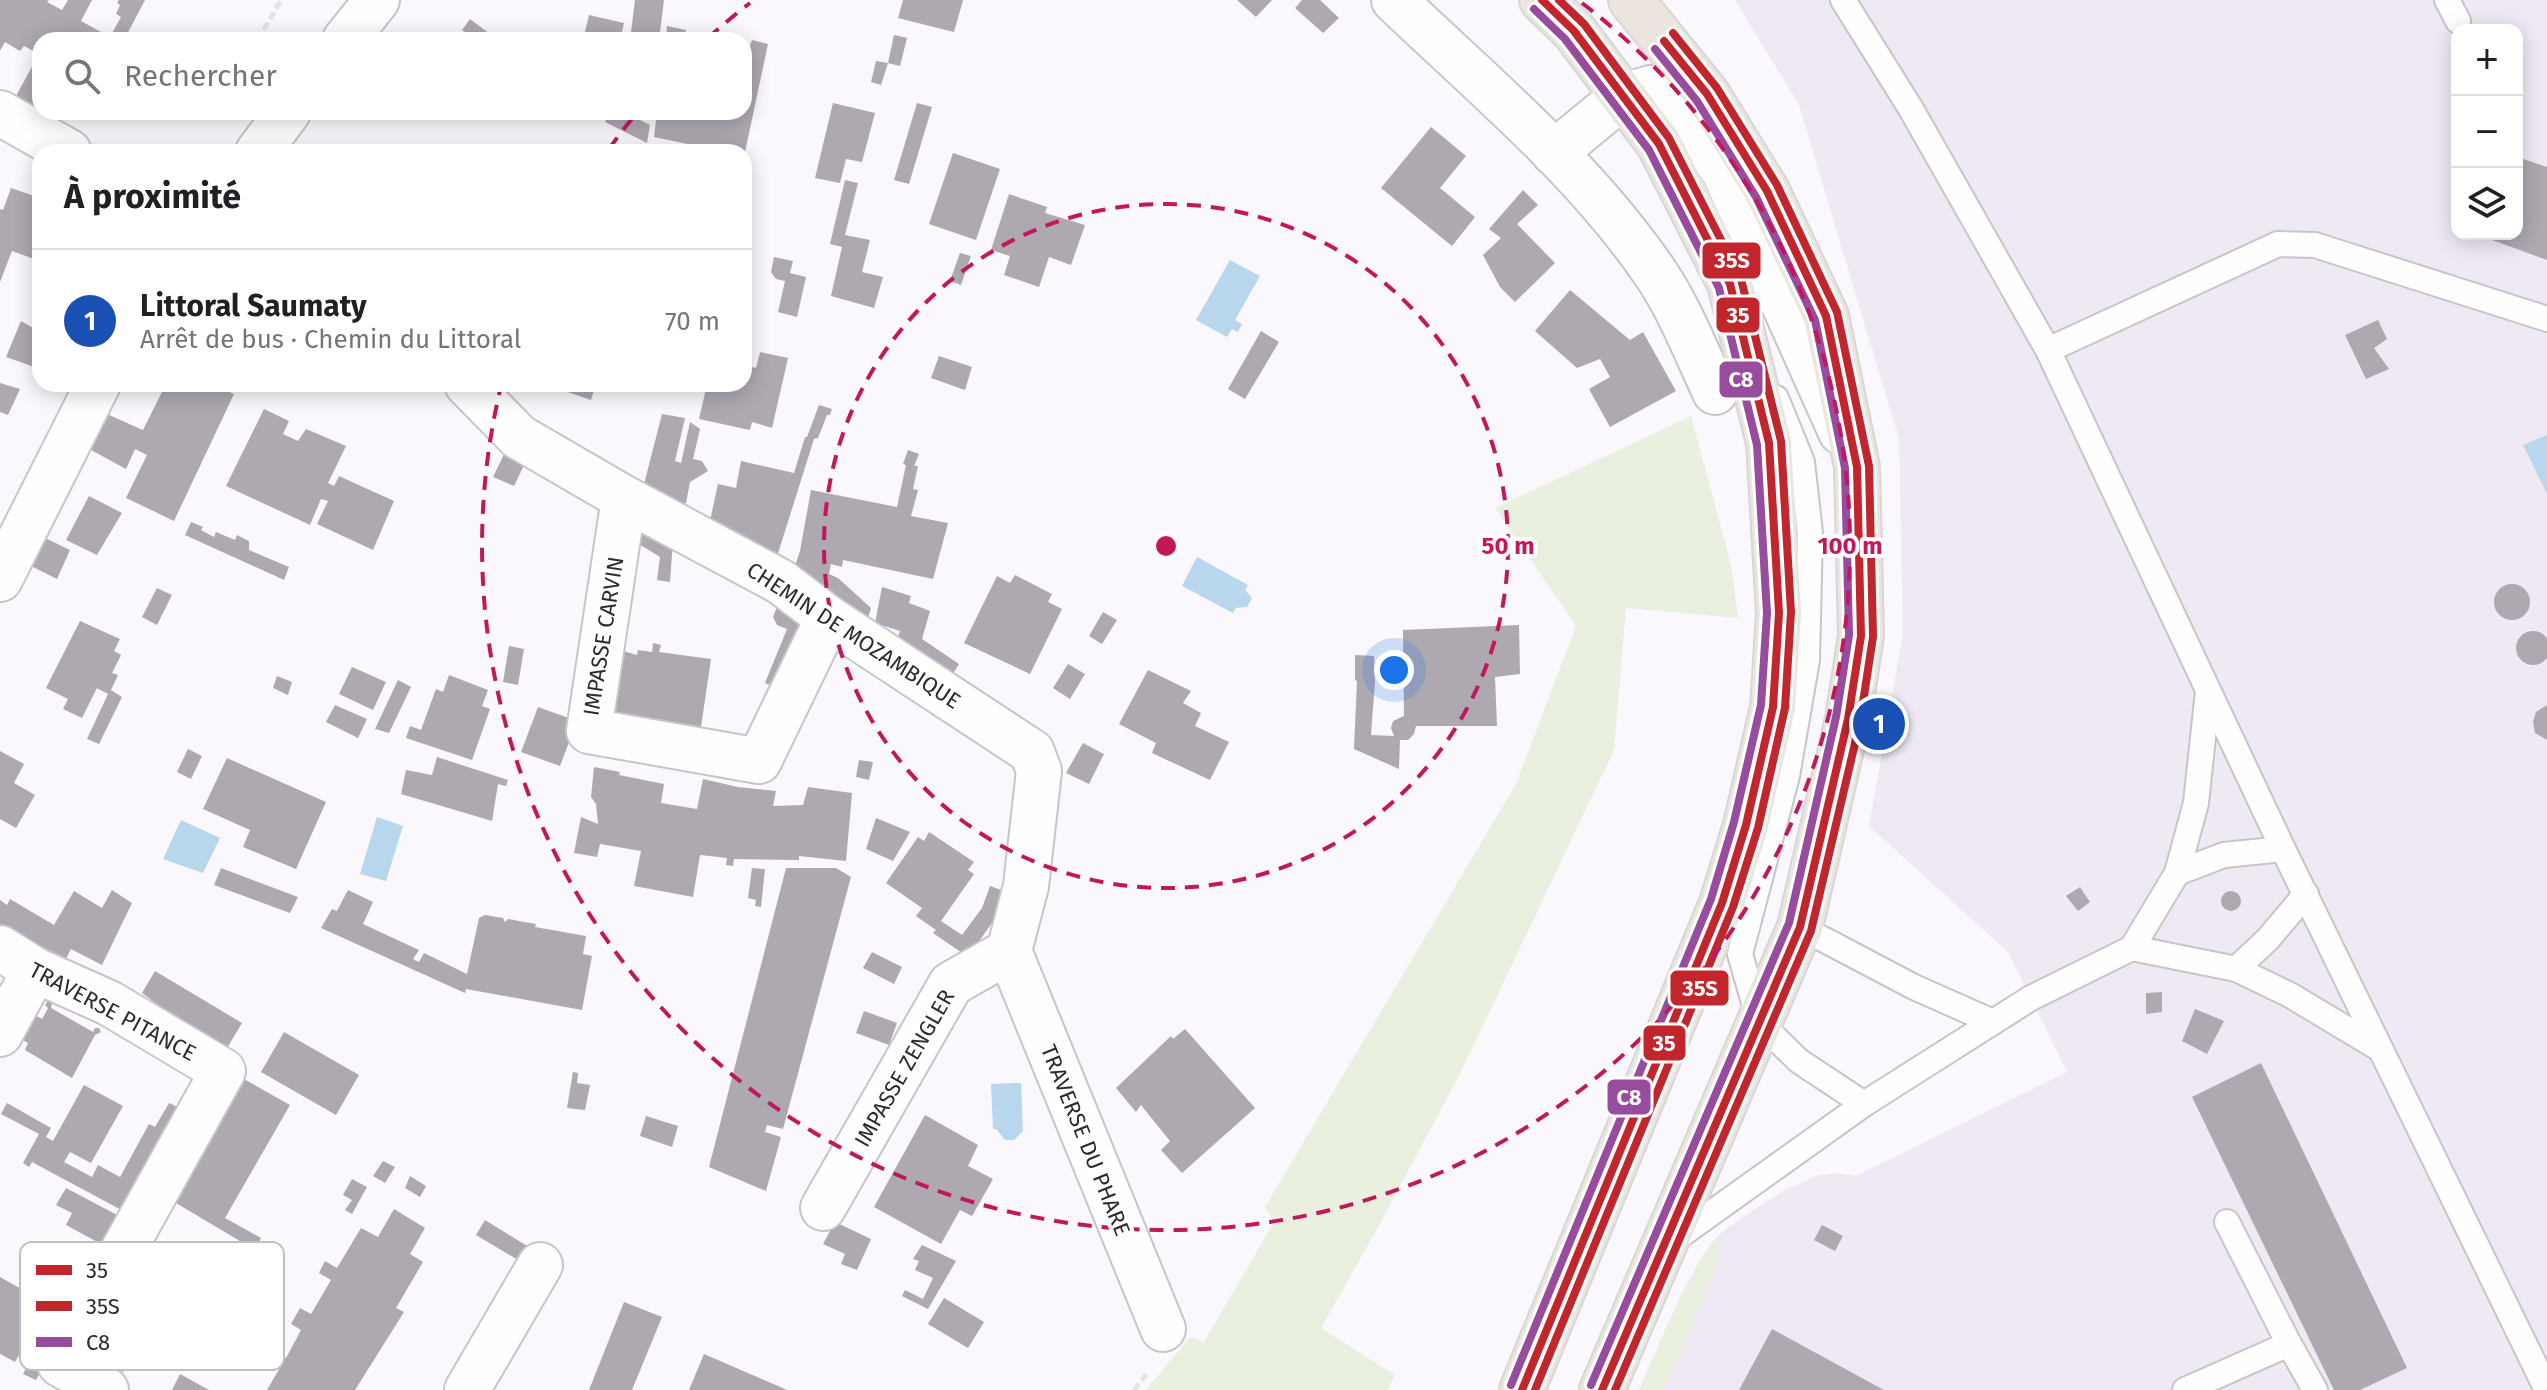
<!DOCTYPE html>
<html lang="fr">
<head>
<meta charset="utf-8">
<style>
  body { margin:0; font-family:"Fira Sans",sans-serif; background:#f6f6f6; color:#202124 }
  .controls { position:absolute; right:24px; top:24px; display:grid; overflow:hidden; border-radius:16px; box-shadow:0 4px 20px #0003 }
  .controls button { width:72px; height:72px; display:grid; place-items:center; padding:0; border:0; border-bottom:2px solid #e0e0e0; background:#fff; color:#202124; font:40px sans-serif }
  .you { position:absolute; left:1394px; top:670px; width:28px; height:28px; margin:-20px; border:6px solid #fff; border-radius:50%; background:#1a73e8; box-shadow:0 0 0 12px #1a73e833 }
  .badge { display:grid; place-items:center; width:52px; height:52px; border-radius:50%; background:#2563eb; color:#fff; font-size:26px; font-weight:700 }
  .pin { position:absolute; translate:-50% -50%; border:4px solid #fff; box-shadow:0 2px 8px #0006 }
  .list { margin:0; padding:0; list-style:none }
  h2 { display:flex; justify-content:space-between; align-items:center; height:104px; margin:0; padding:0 32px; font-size:34px }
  h2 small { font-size:26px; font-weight:400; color:#757577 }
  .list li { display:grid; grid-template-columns:52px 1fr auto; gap:24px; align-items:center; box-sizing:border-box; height:144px; padding:0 32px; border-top:2px solid #e0e0e0 }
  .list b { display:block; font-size:30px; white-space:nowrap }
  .list p { margin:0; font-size:26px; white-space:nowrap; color:#757577 }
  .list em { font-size:26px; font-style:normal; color:#757577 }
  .icon { flex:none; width:44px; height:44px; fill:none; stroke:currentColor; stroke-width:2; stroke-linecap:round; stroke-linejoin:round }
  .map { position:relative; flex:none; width:2547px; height:1390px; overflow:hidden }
  .search { position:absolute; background:#fff; box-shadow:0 4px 20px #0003; left:32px; top:32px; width:720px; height:88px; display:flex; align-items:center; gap:20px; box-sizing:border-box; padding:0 28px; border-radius:24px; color:#757577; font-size:30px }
  .panel { position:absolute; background:#fff; box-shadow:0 4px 20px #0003; left:32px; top:144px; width:720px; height:248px; border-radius:24px }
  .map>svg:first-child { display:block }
  .built { fill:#efe9f3; fill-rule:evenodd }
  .green { fill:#eaf0e0 }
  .water { fill:#b8d6ec }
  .building { fill:#aea8b1 }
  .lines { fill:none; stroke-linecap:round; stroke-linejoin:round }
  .lane-casing { stroke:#c7c5c8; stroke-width:28 }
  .street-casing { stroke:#c7c5c8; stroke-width:48 }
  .primary-casing { stroke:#d7d6d9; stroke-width:48 }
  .path { stroke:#e4e4e4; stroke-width:5; stroke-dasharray:8 4; stroke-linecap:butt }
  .lane { stroke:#fefeff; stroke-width:24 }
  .street { stroke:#fefeff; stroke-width:44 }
  .primary { stroke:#ebe5dd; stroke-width:44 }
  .bus-1-casing { stroke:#fff; stroke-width:14 }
  .bus-2-casing { stroke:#fff; stroke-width:14 }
  .bus-3-casing { stroke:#fff; stroke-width:14 }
  .bus-1 { stroke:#c0262c; stroke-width:8 }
  .bus-2 { stroke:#c0262c; stroke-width:8 }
  .bus-3 { stroke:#974c9d; stroke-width:8 }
  .ring { fill:none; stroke:#c2185b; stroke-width:4; stroke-dasharray:14 10 }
  .labels { text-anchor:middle; stroke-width:8; stroke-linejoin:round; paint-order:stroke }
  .street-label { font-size:22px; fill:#2c2a2e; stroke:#fff }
  .key { fill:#fff; stroke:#c0bfc0; stroke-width:2 }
  .key-label { font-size:22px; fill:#2c2a2e }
  .centre { fill:#c2185b; stroke:#fff; stroke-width:4 }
  .ring-label { font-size:24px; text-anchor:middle; font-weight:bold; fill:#c2185b; stroke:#fff; stroke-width:8; stroke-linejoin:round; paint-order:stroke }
  .line-badge { stroke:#fff; stroke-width:3 }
  .badge-label { font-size:22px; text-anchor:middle; font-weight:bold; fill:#fff }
</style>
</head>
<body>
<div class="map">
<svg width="2547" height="1390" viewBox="0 0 2547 1390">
  <rect width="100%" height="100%" fill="#faf8fc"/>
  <path class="built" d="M1735,0h812v435l-23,11 23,48v896h-908l41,-93 21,-39 17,-23 23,-17 42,-27 33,-15 20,-3 20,3 211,-104 -59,-120 -139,-126 34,-192 -4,-195 -100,-334zM2457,30h60v204h-60z"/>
  <g class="green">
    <polygon points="1691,416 1731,564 1738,618 1626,608 1614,750 1461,1072 1376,1231 1321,1328 1395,1375 1387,1390 1146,1390 1190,1337 1204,1342 1274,1222 1265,1207 1516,784 1576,626 1495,508"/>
    <path d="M1718,1235l-1,31 -53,124h-25c23,-53 44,-107 79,-155z"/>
  </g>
  <g class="water">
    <polygon points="1230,260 1260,276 1235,320 1242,324 1238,332 1232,329 1227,337 1196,320"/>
    <polygon points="2547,435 2547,494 2523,445"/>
    <polygon points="1197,557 1248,585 1245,590 1252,598 1247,607 1236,608 1233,613 1182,586"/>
    <polygon points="377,817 403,826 386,881 360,874"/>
    <polygon points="181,820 220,838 203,873 163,859"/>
    <polygon points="1021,1083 1023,1131 1014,1140 1005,1140 996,1129 993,1129 991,1084"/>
  </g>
  <g class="building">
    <polygon points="0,0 49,0 47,2 62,10 68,0 92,0 81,21 110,37 121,17 116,14 120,5 117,3 119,0 145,0 124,40 40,40 40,112 47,112 41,123 11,105 39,54 24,46 20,51 5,42 0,51"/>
    <polygon points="635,0 664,0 659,40 630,40"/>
    <polygon points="903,0 963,0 954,32 898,18"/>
    <polygon points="1237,0 1272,0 1256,17"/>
    <polygon points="1302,0 1320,0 1339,18 1323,33 1295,8"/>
    <polygon points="589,15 624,23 620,40 583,40"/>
    <polygon points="470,19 498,40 476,40 462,30"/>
    <polygon points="667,26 686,30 684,40 666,40"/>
    <polygon points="894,35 907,38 900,66 888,63 881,85 871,82 876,61 888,63"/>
    <polygon points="752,40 768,44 745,152 726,152 654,137 657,112 744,112 744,63"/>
    <polygon points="833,103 875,113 862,162 846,159 840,183 815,178"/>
    <polygon points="917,103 932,107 909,184 894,180"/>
    <polygon points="610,112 624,112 650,125 647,143 605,122"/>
    <polygon points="1431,127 1466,156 1440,188 1475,217 1452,246 1381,188"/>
    <polygon points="953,153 1000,169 976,240 929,224"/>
    <polygon points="2517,157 2547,167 2547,260 2476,234 2517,234"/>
    <polygon points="845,180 858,183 845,235 870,240 862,272 883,277 874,308 831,296 842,247 830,244"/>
    <polygon points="11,188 40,198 40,261 12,251 0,282 0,209 3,210"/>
    <polygon points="1523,190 1538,205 1517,224 1555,263 1515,302 1500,287 1483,255 1501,238 1489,229"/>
    <polygon points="1009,194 1047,207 1045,213 1085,225 1071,265 1049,257 1039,287 1004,275 1010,256 991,250"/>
    <polygon points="960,253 971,256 961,285 950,281"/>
    <polygon points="774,257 793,261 790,273 806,277 797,317 778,312 785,281 776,279 771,272"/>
    <polygon points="1570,290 1630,340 1643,332 1676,391 1610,427 1589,389 1610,377 1600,359 1577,368 1535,331"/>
    <polygon points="2378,320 2387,339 2374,348 2389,369 2366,379 2345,335"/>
    <polygon points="21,321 40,332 40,369 6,357"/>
    <polygon points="1261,331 1279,342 1245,399 1228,389"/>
    <polygon points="760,352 788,358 772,428 752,422 750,430 699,419 707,384 744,384 744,365 756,368"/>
    <polygon points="939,356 972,367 965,390 931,378"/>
    <polygon points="0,383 20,389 8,415 0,412"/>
    <polygon points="166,384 212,384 234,394 174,521 126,498 147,455 135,449 126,469 80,444 100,411 143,430"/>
    <polygon points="544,384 596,384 591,400"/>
    <polygon points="819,405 832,409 830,415 827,415 818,438 814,439 774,566 708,530 718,484 736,488 741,461 794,473 805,437 807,437"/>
    <polygon points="264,409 289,421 283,434 298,441 306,429 346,446 328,483 334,486 339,476 394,501 373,550 317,524 328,501 321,499 310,525 226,486"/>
    <polygon points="662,414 685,418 675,461 681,463 690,422 700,429 693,459 702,461 708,471 690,482 686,503 680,505 641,496"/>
    <polygon points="508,446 529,455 514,486 493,477"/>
    <polygon points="908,450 919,454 914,466 918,466 913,489 918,490 911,516 948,523 933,579 843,560 842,567 831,564 829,574 838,578 871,608 865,628 792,575 800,551 811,490 897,507 906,465 903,464"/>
    <polygon points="89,496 122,513 97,555 66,540"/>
    <polygon points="642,521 673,540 670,582 657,580 660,557 629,538"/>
    <polygon points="191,522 203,527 201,530 214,537 216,532 235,540 237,535 249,541 249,550 289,567 284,580 185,535"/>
    <polygon points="43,537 70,550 57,579 29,565"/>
    <polygon points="1015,575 1052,594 1048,602 1062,609 1030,674 964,643 997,576 1010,583"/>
    <circle cx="2512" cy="602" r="18"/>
    <polygon points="882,587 911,596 909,603 930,611 922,639 959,664 948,682 915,660 918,651 896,642 900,631 875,623"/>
    <polygon points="157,588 172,595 157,625 142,617"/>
    <polygon points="781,596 810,615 784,691 765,683 787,629 777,625 773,617"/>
    <polygon points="1103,612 1117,620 1102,644 1089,636"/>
    <polygon points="80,621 120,639 114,651 121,655 112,673 118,675 111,690 122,697 99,744 87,739 108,694 97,688 82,718 63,709 68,699 46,688"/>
    <polygon points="1519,625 1520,674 1495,677 1497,726 1416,726 1414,734 1408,740 1400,740 1399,769 1354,749 1357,681 1355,680 1355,655 1374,656 1375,681 1371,735 1394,736 1391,728 1393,721 1404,716 1403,630"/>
    <circle cx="2533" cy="648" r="17"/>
    <polygon points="653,643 661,645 659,652 711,659 701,727 602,714 616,649 637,655 638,650 652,652"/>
    <polygon points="509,646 524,649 518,685 503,682"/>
    <polygon points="1068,664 1085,674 1070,699 1053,688"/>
    <polygon points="352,667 386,682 373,710 339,694"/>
    <polygon points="1148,670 1191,691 1183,703 1201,713 1195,726 1229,742 1210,780 1152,753 1156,743 1119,724"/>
    <polygon points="449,675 488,690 482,706 490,709 472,760 406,738 410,726 421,730 436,689 443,692"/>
    <polygon points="277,676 292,682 288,695 273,688"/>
    <polygon points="398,680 411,687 389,733 375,729"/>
    <polygon points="335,705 367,719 358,738 326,722"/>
    <polygon points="2547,705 2547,740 2535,733 2533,722 2536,712"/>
    <polygon points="538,707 577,721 560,766 521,752"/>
    <polygon points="1083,743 1104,754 1089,784 1066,773"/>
    <polygon points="188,749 202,756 191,779 177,772"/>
    <polygon points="0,751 24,764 14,783 35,795 16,828 0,819"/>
    <polygon points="437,757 508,780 506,786 498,784 492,821 401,794 406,770 432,775"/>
    <polygon points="227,758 326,802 296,869 243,847 250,830 203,809"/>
    <polygon points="859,760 873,762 869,780 856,777"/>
    <polygon points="594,767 620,772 619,775 664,784 661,803 697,809 703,779 738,787 776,791 773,806 803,805 808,787 852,793 846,861 799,856 799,860 734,859 733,866 726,865 727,858 700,855 693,897 634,886 641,851 600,844 597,857 574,853 581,817 598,824 596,804 591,797"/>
    <polygon points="876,818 910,832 893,861 866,849"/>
    <polygon points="929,832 974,862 968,870 974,874 941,921 962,935 982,908 990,886 1004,891 1001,910 968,957 933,933 936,930 916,916 922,908 886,883 918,837 924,841"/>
    <polygon points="221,868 298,897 290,913 214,885"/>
    <polygon points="752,868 765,869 761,907 755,906 756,900 748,898"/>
    <polygon points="786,868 836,868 851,877 783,1129 767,1125 765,1132 781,1137 766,1191 709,1167"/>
    <polygon points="2080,887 2090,902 2078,911 2066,896"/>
    <polygon points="112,890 132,903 102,965 71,949 61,968 0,932 0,900 7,905 10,899 54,925 74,891 102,908"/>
    <polygon points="348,890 373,902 363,924 419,950 413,959 419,962 424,953 467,974 479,918 485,915 503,918 505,922 508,919 536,924 535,927 586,936 583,954 592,956 582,1010 466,989 465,993 321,928 332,909 337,911"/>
    <circle cx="2231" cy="901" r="10"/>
    <polygon points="872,952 902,967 894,984 863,968"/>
    <polygon points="155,971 242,1023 224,1053 153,1011 158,1005 142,993"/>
    <polygon points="2162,992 2162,1012 2146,1014 2146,993"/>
    <polygon points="48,1001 52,1003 51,1008 93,1032 95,1028 99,1028 101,1032 95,1035 72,1078 25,1050 28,1043 21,1039 35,1015 42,1019 48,1008 45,1005"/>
    <polygon points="2195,1009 2224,1021 2207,1054 2182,1041"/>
    <polygon points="864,1011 897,1023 889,1045 856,1033"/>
    <polygon points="1185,1029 1255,1108 1182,1173 1161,1150 1170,1141 1141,1105 1136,1112 1116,1088 1171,1036 1173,1039"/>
    <polygon points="284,1032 359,1075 336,1115 261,1072"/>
    <polygon points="2261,1063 2407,1368 2360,1390 2334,1390 2192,1097"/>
    <polygon points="573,1072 578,1073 577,1083 590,1085 585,1110 567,1108"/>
    <polygon points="235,1074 290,1105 225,1218 261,1238 255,1250 166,1197"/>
    <polygon points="84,1085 123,1106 91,1163 70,1152 64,1162 92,1177 98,1165 120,1177 149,1124 155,1127 169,1103 184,1110 127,1213 32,1162 29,1167 23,1163 39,1134 1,1114 7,1103 51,1128 46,1137 53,1141"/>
    <polygon points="925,1115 978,1145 968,1166 993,1179 972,1216 960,1210 941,1244 874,1207"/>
    <polygon points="646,1116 678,1126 672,1147 640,1136"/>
    <polygon points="383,1161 395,1167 385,1183 373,1176"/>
    <polygon points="410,1176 426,1186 420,1197 405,1188"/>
    <polygon points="352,1179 367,1187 352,1214 345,1210 352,1200 343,1195"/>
    <polygon points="66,1188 119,1216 103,1245 66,1225 72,1213 56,1205"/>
    <polygon points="394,1209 425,1228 410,1254 423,1262 396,1308 404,1312 355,1390 267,1390 281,1366 276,1364 272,1370 266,1366 269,1360 274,1352 286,1358 301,1330 291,1324 296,1315 300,1308 311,1314 331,1280 319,1273 325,1261 337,1268 361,1228 378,1237"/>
    <polygon points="485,1220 532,1249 523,1263 476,1235"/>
    <polygon points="835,1222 871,1239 857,1270 841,1264 845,1254 823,1244"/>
    <polygon points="1822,1225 1843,1236 1835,1251 1814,1240"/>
    <polygon points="922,1245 956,1261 928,1309 902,1296 905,1290 923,1299 933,1278 915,1270 919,1261 913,1259"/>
    <polygon points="0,1277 48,1304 15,1362 0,1354"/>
    <polygon points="117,1285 159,1307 123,1372 80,1350"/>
    <polygon points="944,1298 984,1322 968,1348 928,1324"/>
    <polygon points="624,1302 662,1317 632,1390 589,1390"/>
    <polygon points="53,1316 66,1324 36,1380 23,1374"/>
    <polygon points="1772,1329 1884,1390 1739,1390"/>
    <polygon points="704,1354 778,1386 787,1390 689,1390"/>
    <polygon points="180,1374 209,1390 172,1390"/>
  </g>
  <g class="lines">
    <g class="lane-casing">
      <g id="lane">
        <polyline points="1843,0 1911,109 2048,350 2283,849 2547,1390"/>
        <polyline points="2447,0 2458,21"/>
        <polyline points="2048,350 2278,244 2315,245 2547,319"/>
        <polyline points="1776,398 1802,462 1810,533 1807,660 1787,776 1740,954 1760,1023 1799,1061 1864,1104"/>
        <polyline points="2177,873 2196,803 2208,691"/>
        <polyline points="1800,927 1914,987 1993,1022"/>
        <polyline points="2132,948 2236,969 2290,995 2380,1049"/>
        <polyline points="2236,969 2268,939 2306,894"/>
        <polyline points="2227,1222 2289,1344 2315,1390"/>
        <polyline points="1671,1242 1864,1104 2031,998 2132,948 2177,873 2224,855 2283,849"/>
        <polyline points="2185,1390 2289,1344"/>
      </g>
    </g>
    <g class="street-casing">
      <g id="street">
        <path d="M1394,0c92,88 193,171 264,277 22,33 40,79 57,115"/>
        <polyline points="345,40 377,0"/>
        <polyline points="0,113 69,152"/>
        <polyline points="258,152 288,112"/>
        <polyline points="1554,153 1623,96 1651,88 1687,119 1724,171 1841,432"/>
        <polyline points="467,384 519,437 624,498 781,582 828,618 1032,752 1039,771 1026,886 1009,951"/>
        <polyline points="624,498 589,731 759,761 828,618"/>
        <polyline points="0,579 98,384"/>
        <polyline points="0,948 35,970 109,1003 223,1071 60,1364 106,1390"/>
        <polyline points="1009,951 1163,1329"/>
        <polyline points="0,1034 35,970"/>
        <polyline points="823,1208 951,984 1009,951"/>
        <polyline points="467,1390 540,1265"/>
      </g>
    </g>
    <g class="primary-casing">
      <g id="primary">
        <polyline points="1522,1390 1722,903 1746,825 1773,707 1779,613 1769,443 1730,284 1659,144 1574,31 1542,0"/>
        <polyline points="1602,1390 1800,927 1848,719 1861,636 1857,467 1826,316 1767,191 1707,94 1631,0"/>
      </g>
    </g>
    <g class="path">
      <polyline points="258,40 281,0"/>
      <polyline points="1134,1390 1148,1372"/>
    </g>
    <use href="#lane" class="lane"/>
    <use href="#street" class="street"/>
    <use href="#primary" class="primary"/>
    <g class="bus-1-casing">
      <g id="bus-1">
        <polyline points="1522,1390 1722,903 1746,825 1773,707 1779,613 1769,443 1730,284 1659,144 1574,31 1542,0"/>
        <polyline points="1602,1390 1800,927 1848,719 1861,636 1857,467 1826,316 1767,191 1707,94 1664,41"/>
      </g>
    </g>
    <g class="bus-2-casing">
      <g id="bus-2">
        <polyline points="1535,1390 1733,907 1758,828 1785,708 1791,612 1781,441 1741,279 1669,138 1584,24 1559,0"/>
        <polyline points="1615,1390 1811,931 1860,722 1873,637 1869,466 1837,312 1777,185 1717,88 1673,33"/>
      </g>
    </g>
    <g class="bus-3-casing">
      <g id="bus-3">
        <polyline points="1511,1385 1711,899 1734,822 1761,705 1767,613 1757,445 1719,288 1649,150 1565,39 1534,9"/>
        <polyline points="1591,1385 1789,923 1836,717 1849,635 1845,468 1815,320 1756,197 1697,101 1655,49"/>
      </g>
    </g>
    <use href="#bus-1" class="bus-1"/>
    <use href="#bus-2" class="bus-2"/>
    <use href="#bus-3" class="bus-3"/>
  </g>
  <g class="ring">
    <circle cx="1166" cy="546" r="342"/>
    <path d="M609 149A684 684 0 0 1 634 116M708 38A684 684 0 0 1 750 3M1582 3A684 684 0 1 1 501 386"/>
  </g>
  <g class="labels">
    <g class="street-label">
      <text transform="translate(854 635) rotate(33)" y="8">CHEMIN DE MOZAMBIQUE</text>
      <text transform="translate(603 636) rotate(-81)" y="8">IMPASSE CARVIN</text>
      <text transform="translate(113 1011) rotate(28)" y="8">TRAVERSE PITANCE</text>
      <text transform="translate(904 1068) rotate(-60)" y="8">IMPASSE ZENGLER</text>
      <text transform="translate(1086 1140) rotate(68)" y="8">TRAVERSE DU PHARE</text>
    </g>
  </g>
  <rect x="20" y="1242" width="264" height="128" rx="12" class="key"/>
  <rect x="36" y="1265" width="36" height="10" fill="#c0262c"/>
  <rect x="36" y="1301" width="36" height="10" fill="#c0262c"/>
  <rect x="36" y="1337" width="36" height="10" fill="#974c9d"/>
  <g class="key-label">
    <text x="86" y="1278">35</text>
    <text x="86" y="1314">35S</text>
    <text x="86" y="1350">C8</text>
  </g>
  <circle cx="1166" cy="546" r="12" class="centre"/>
  <g class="ring-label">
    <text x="1508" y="554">50 m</text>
    <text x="1850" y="554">100 m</text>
  </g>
  <g class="line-badge">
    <rect x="1701" y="241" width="61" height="39" rx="8" fill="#c0262c"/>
    <rect x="1715" y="296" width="46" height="38" rx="8" fill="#c0262c"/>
    <rect x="1718" y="360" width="46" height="39" rx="8" fill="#974c9d"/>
    <rect x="1669" y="969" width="61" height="38" rx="8" fill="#c0262c"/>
    <rect x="1642" y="1024" width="45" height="38" rx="8" fill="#c0262c"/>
    <rect x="1606" y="1078" width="46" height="38" rx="8" fill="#974c9d"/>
  </g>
  <g class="badge-label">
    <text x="1732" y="268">35S</text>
    <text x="1738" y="323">35</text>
    <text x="1741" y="387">C8</text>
    <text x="1700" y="996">35S</text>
    <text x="1664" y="1051">35</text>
    <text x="1629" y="1105">C8</text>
  </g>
</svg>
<div class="controls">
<button>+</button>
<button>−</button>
<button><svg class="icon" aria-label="layers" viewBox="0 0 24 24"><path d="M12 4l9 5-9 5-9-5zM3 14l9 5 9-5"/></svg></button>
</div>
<div class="you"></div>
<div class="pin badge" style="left:1879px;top:724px;background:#1a4fb4">1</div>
<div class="search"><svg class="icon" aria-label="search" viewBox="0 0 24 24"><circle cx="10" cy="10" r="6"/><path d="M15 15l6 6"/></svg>Rechercher</div>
<section class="panel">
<h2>À proximité<small></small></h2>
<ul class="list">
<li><span class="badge" style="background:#1a4fb4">1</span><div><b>Littoral Saumaty</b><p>Arrêt de bus · Chemin du Littoral</p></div><em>70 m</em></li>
</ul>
</section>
</div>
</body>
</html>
